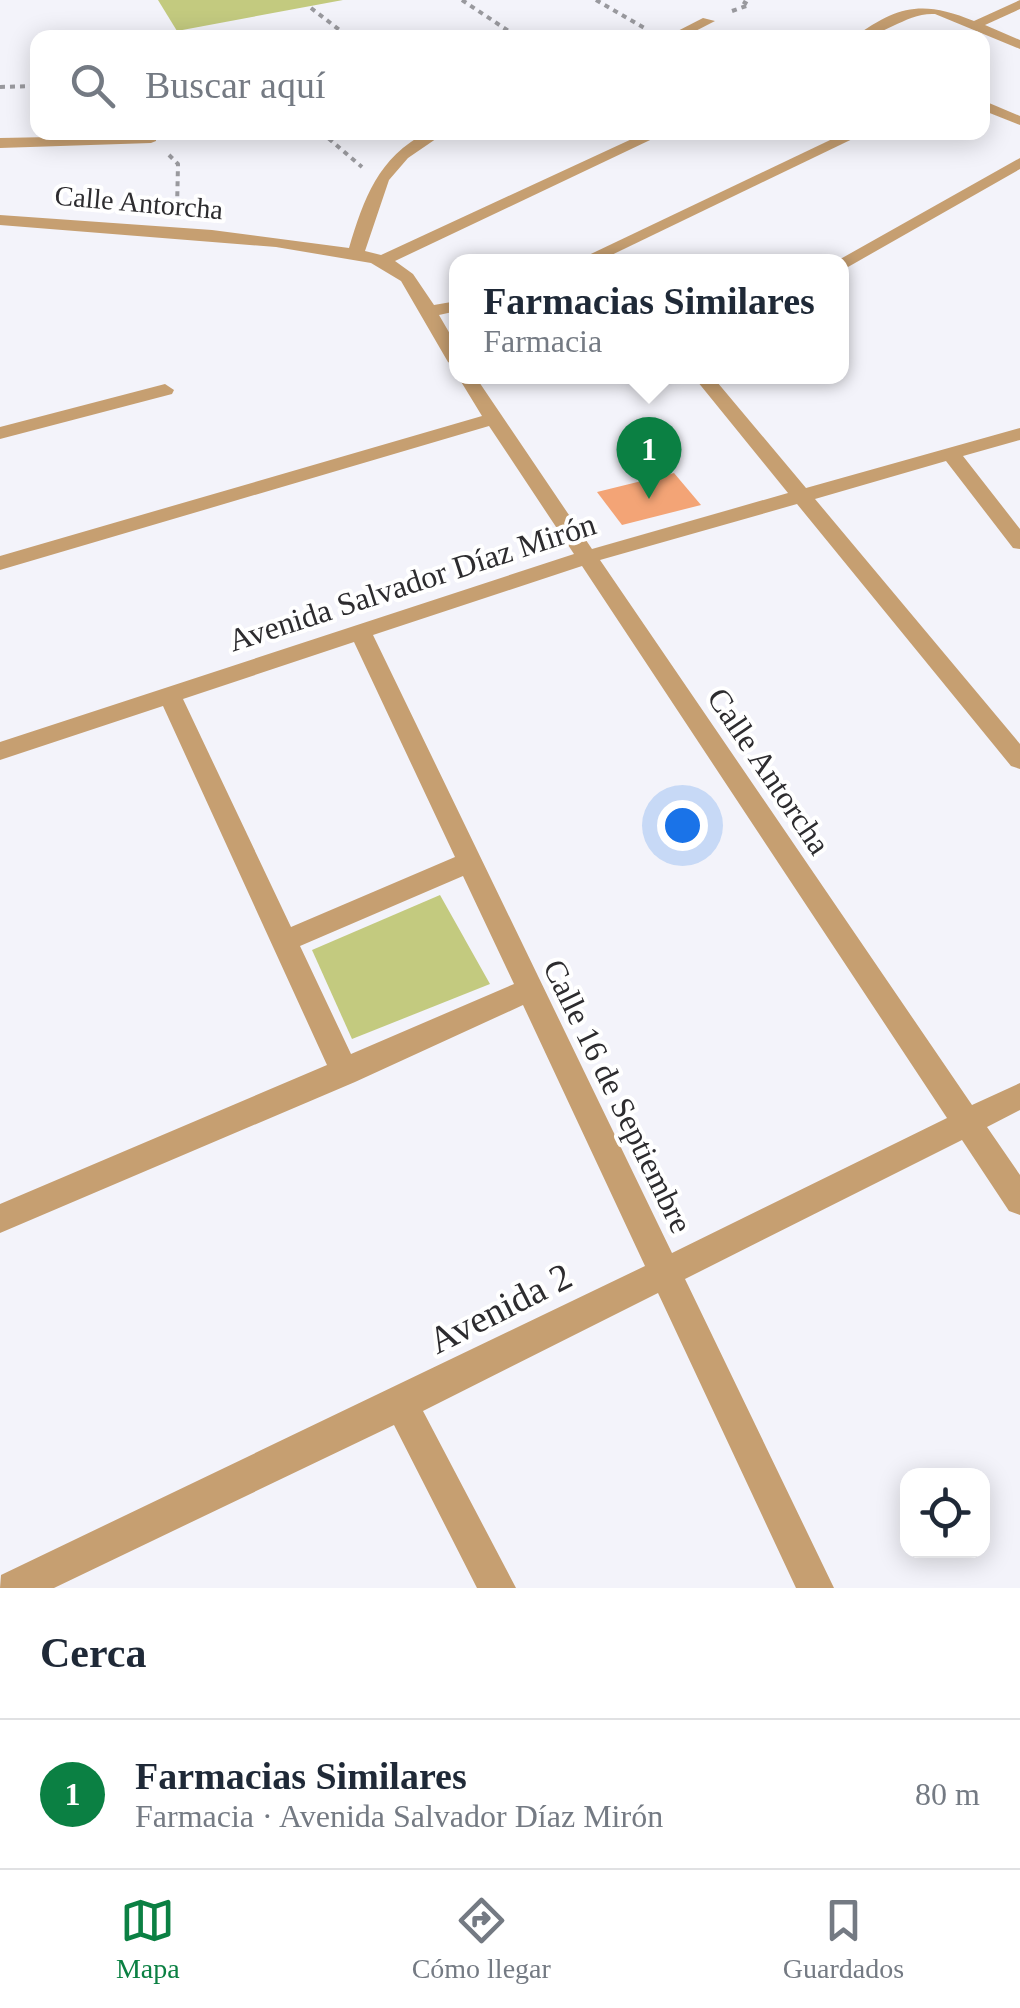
<!DOCTYPE html>
<html lang="es">
<head>
<meta charset="utf-8">
<style>
  body { margin:0; font-family:"Times New Roman",serif; background:#f2f2f3; color:#1f2937 }
  .controls { position:absolute; right:30px; bottom:30px; display:grid; overflow:hidden; border-radius:20px; box-shadow:0 5px 25px #0003 }
  .controls button { width:90px; height:90px; display:grid; place-items:center; padding:0; border:0; border-bottom:2px solid #e0e1e3; background:#fff; color:#1f2937; font:50px sans-serif }
  .you { position:absolute; left:682px; top:825px; width:35px; height:35px; margin:-25px; border:8px solid #fff; border-radius:50%; background:#1a73e8; box-shadow:0 0 0 15px #1a73e833 }
  .badge { display:grid; place-items:center; width:65px; height:65px; border-radius:50%; background:#0b8043; color:#fff; font-size:32px; font-weight:700 }
  .pin { position:absolute; translate:-50% -82px; filter:drop-shadow(0 2px 5px #0008) }
  .pin::after { content:''; position:absolute; top:52px; width:35px; height:30px; background:inherit; clip-path:polygon(0 0,100% 0,50% 100%) }
  .popup { position:absolute; left:449px; top:254px; width:400px; height:130px; box-sizing:border-box; display:grid; place-content:center; border-radius:20px; background:#fff; filter:drop-shadow(0 2px 8px #0005); font-size:32px; white-space:nowrap; color:#747a83 }
  .popup b { font-size:38px; color:#1f2937 }
  .popup::after { content:''; position:absolute; left:50%; top:100%; margin-left:-20px; border:20px solid transparent; border-top-color:#fff }
  .list { margin:0; padding:0; list-style:none }
  h2 { display:flex; justify-content:space-between; align-items:center; height:130px; margin:0; padding:0 40px; font-size:42px }
  h2 small { font-size:32px; font-weight:400; color:#747a83 }
  .list li { display:grid; grid-template-columns:65px 1fr auto; gap:30px; align-items:center; box-sizing:border-box; height:150px; padding:0 40px; border-top:2px solid #e0e1e3 }
  .list b { display:block; font-size:38px; white-space:nowrap }
  .list p { margin:0; font-size:32px; white-space:nowrap; color:#747a83 }
  .list em { font-size:32px; font-style:normal; color:#747a83 }
  .icon { flex:none; width:55px; height:55px; fill:none; stroke:currentColor; stroke-width:2; stroke-linecap:round; stroke-linejoin:round }
  .map { position:relative; flex:none; width:1020px; height:1588px; overflow:hidden }
  .search { position:absolute; background:#fff; box-shadow:0 5px 25px #0003; left:30px; right:30px; top:30px; height:110px; display:flex; align-items:center; gap:25px; box-sizing:border-box; padding:0 35px; border-radius:20px; color:#747a83; font-size:38px }
  .sheet { height:280px; background:#fff }
  nav { display:flex; justify-content:space-around; align-items:center; box-sizing:border-box; height:140px; border-top:2px solid #e0e1e3; background:#fff; font-size:28px; color:#747a83 }
  nav a { display:grid; justify-items:center; gap:5px }
  nav .on { color:#0b8043 }
  .map>svg:first-child { display:block }
  .green { fill:#c3ca7f }
  .building { fill:#f3a476 }
  .lines { fill:none; stroke-linecap:round; stroke-linejoin:round }
  .path { stroke:#99999e; stroke-width:4; stroke-dasharray:5 5; stroke-linecap:butt }
  .minor { fill:#c69f71; fill-rule:evenodd }
  .labels { text-anchor:middle; stroke-width:8; stroke-linejoin:round; paint-order:stroke }
  .far-street-label { font-size:28px; fill:#2d2c2f; stroke:#fff }
  .street-label { font-size:32px; fill:#2d2c2f; stroke:#fff }
  .near-street-label { font-size:38px; fill:#2d2c2f; stroke:#fff }
</style>
</head>
<body>
<div class="map">
<svg width="1020" height="1588" viewBox="0 0 1020 1588">
  <rect width="100%" height="100%" fill="#f3f3fa"/>
  <g class="green">
    <polygon points="158,0 343,0 177,31"/>
    <polygon points="440,895 490,984 352,1039 312,950"/>
  </g>
  <polygon class="building" points="674,473 701,505 622,525 597,492"/>
  <g class="lines">
    <g class="path">
      <polyline points="462,0 519,38"/>
      <polyline points="596,0 646,29"/>
      <polyline points="311,8 350,38"/>
      <polyline points="732,11 749,5 740,0"/>
      <polyline points="202,34 207,38"/>
      <polyline points="0,87 38,86"/>
      <polyline points="321,132 362,167"/>
      <polyline points="169,155 178,164 177,209"/>
    </g>
    <g class="minor">
      <path d="M1020,0v9l-35,16 35,15v9l-85,-35c-29,-2 -52,24 -82,24 45,-33 70,-38 121,-17z"/>
      <polygon points="703,18 715,21 682,38 664,38"/>
      <polygon points="982,100 1020,116 1020,125 982,110"/>
      <path d="M427,132h19l-38,26 -19,22 -24,71 16,4 266,-123h20l-272,129 18,13 21,31 23,-4v10l-18,4 18,31v21l-9,-5 -47,-81 -30,-18 -95,-16 -276,-22v-10l212,15 137,18c15,-50 29,-90 78,-116z"/>
      <polygon points="847,132 867,132 597,262 574,262"/>
      <polygon points="156,135 156,141 151,143 0,148 0,138"/>
      <polygon points="1020,158 1020,169 848,267 842,268 842,262 835,262"/>
      <path d="M457,375l18,1 117,173 196,-56 -95,-117h19l94,112 214,-60v12l-57,16 57,73v20l-7,-1 -67,-87 -131,38 205,245v25l-9,-3 -214,-262 -197,56 372,545 48,-22v27l-33,17 33,48v40l-11,-4 -47,-71 -277,139 149,309h-38l-138,-295 -235,118 93,177h-39l-83,-163 -340,163h-54l1,-13 644,-309 -122,-261 -168,77 -355,151v-29l327,-139 -164,-359 -163,54v-18l574,-188 -85,-128 -489,144v-14l482,-140zM582,566l365,552 -275,135 -299,-618zM354,642l101,215 -164,70 -108,-228zM463,876l51,108 -163,70 -51,-108z"/>
      <polygon points="165,384 174,390 172,394 0,439 0,427"/>
    </g>
  </g>
  <g class="labels">
    <g class="far-street-label">
      <text transform="translate(139 202) rotate(5)" y="10">Calle Antorcha</text>
    </g>
    <g class="street-label">
      <text transform="translate(412 582) rotate(-18)" y="11">Avenida Salvador Díaz Mirón</text>
      <text transform="translate(769 771) rotate(56)" y="11">Calle Antorcha</text>
      <text transform="translate(618 1096) rotate(64)" y="11">Calle 16 de Septiembre</text>
    </g>
    <g class="near-street-label">
      <text transform="translate(500 1308) rotate(-27)" y="13">Avenida 2</text>
    </g>
  </g>
</svg>
<div class="controls">
<button><svg class="icon" aria-label="locate" viewBox="0 0 24 24"><circle cx="12" cy="12" r="6"/><path d="M12 2v4M12 18v4M2 12h4M18 12h4"/></svg></button>
</div>
<div class="you"></div>
<div class="pin badge" style="left:649px;top:499px">1</div>
<div class="popup"><b>Farmacias Similares</b>Farmacia</div>
<div class="search"><svg class="icon" aria-label="search" viewBox="0 0 24 24"><circle cx="10" cy="10" r="6"/><path d="M15 15l6 6"/></svg>Buscar aquí</div>
</div>
<section class="sheet">
<h2>Cerca<small></small></h2>
<ul class="list">
<li><span class="badge">1</span><div><b>Farmacias Similares</b><p>Farmacia · Avenida Salvador Díaz Mirón</p></div><em>80 m</em></li>
</ul>
</section>
<nav>
<a class="on"><svg class="icon" aria-label="map" viewBox="0 0 24 24"><path d="M3 6l6-2 6 2 6-2v14l-6 2-6-2-6 2zM9 4v14M15 6v14"/></svg>Mapa</a>
<a><svg class="icon" aria-label="directions" viewBox="0 0 24 24"><path d="M12 3l9 9-9 9-9-9zM9 14v-3h6M13 9l2 2-2 2"/></svg>Cómo llegar</a>
<a><svg class="icon" aria-label="saved" viewBox="0 0 24 24"><path d="M7 4h10v16l-5-4-5 4z"/></svg>Guardados</a>
</nav>
</body>
</html>
